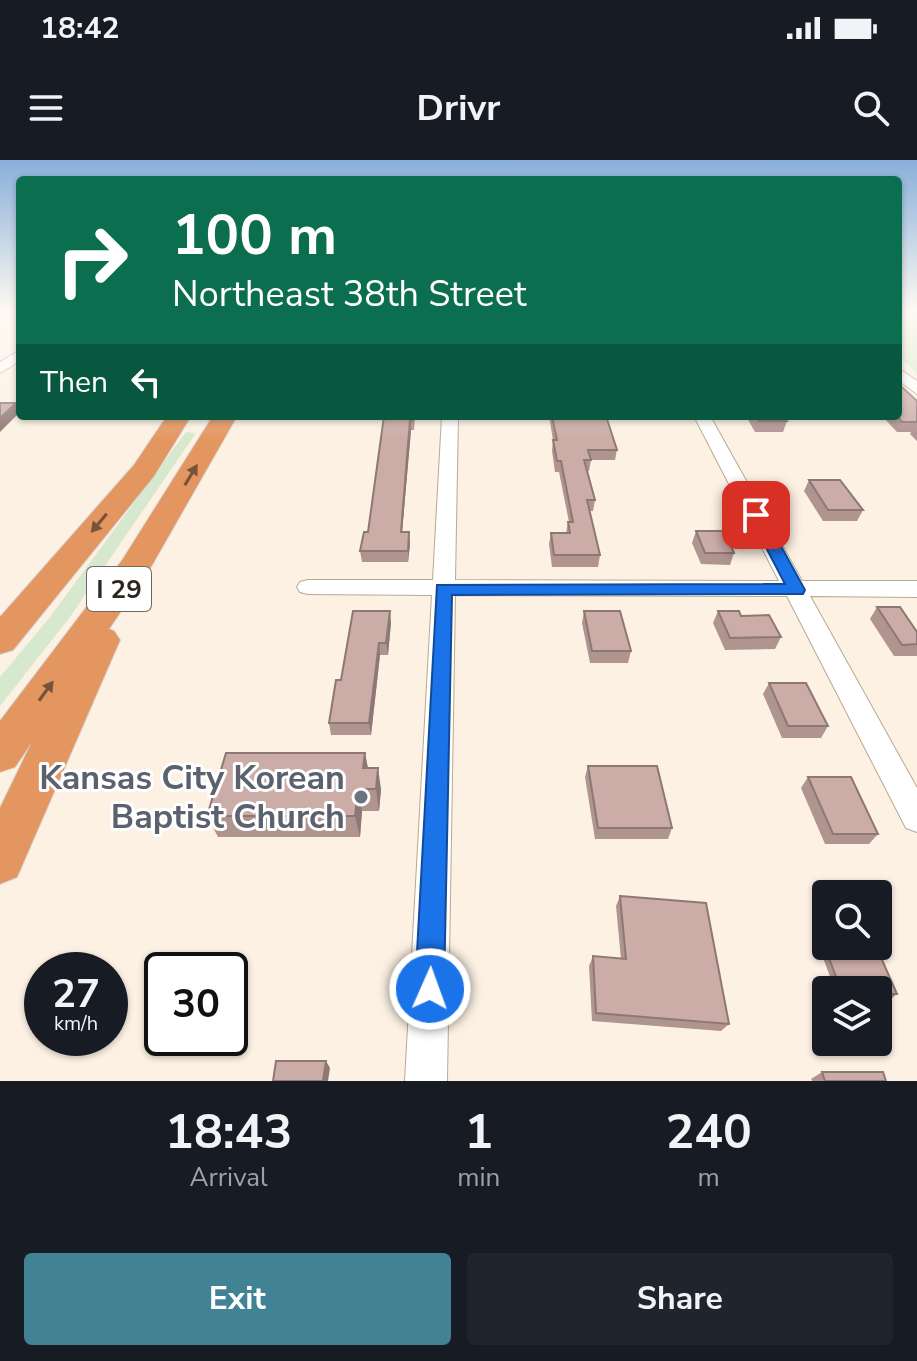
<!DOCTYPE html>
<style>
:root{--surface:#171b24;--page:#20242c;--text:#f1f3f6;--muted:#9ea1a6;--accent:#428295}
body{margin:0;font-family:"Nunito Sans",sans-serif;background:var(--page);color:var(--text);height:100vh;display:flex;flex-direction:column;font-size:30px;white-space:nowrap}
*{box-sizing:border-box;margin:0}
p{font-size:26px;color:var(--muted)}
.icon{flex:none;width:44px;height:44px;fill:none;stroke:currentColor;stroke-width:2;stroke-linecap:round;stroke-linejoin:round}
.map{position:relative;height:921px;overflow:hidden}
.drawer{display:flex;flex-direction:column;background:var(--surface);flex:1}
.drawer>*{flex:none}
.guide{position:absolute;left:16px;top:16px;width:886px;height:244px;border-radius:8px;box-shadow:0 2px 6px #0004;background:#0b6e4f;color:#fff;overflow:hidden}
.tools{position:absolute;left:812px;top:720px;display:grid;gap:16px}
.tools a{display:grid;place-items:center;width:80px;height:80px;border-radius:8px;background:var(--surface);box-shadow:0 2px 6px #0004;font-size:40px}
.speed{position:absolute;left:24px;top:792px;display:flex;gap:16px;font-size:40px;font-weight:700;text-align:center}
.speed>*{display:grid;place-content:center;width:104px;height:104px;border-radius:50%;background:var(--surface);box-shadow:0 2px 6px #0004;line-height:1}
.speed small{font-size:20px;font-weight:400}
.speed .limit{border:4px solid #111;border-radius:12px;background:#fff;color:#111}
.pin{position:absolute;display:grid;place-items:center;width:68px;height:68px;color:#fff;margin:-34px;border-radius:16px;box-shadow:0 4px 12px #0006}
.me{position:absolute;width:88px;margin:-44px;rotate:2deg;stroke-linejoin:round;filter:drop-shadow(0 0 6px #0008)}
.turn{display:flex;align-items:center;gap:28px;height:168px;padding:0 24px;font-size:36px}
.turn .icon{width:104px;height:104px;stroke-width:2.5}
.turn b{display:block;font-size:56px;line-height:68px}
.then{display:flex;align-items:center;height:76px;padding:0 24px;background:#0003;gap:16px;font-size:30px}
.eta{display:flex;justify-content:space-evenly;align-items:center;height:136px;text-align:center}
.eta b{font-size:48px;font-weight:700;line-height:56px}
.action{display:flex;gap:16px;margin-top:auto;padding:16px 24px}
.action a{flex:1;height:92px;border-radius:8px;background:var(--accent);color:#fff;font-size:32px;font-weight:700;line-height:92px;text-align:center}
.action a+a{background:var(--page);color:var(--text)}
.status{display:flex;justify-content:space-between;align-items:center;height:56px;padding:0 40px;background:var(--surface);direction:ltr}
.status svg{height:22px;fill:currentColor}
header{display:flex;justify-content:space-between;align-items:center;height:104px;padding:0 24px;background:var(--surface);font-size:36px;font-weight:700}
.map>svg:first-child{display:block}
</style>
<div class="status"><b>18:42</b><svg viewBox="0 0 49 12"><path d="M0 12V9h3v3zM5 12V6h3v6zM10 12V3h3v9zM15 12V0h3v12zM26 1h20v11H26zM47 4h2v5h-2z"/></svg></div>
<header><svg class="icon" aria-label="menu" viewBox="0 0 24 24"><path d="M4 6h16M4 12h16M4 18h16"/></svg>Drivr<svg class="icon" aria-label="search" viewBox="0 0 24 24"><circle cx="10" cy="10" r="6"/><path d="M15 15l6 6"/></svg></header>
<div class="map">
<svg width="917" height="921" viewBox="0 0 917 921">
<rect width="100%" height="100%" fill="#fcf1e3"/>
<g fill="#d6e9ce">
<path d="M898,151H917V213L898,196Z"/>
<path d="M186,272L196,273L70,457L0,546V517L50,457Z"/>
</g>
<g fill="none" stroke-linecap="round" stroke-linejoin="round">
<g stroke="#baa892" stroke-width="2">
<g id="minor">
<path d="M20,190V201L0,213V202Z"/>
<path d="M898,208L917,221V234L898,220Z"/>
<path d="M442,256H458L455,420L779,421L694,256H710L802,421H917V437L810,436L917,628V672L906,668L787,436L455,435L447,921H405L432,435L308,434L300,432L297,427L300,422L308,420H433Z"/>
</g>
</g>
<g stroke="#d5d4d2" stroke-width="2">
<g id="highway">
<path d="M167,256H191L154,316L13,490L0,494V457L134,305Z"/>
<path d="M213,256H237L152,405L109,469L114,471L120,480L17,717L0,724V648L32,582L15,607L0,612V561L123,399Z"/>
</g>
</g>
<use href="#minor" fill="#fff" fill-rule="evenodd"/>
<use href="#highway" fill="#e49660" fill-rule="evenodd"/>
</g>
<g fill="#af9490">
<path d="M917,241V281L910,274L911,272H897L882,256H898Z"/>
<path d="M384,256H415L414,270H411L402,372L410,384L408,402H362L360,391L368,372Z"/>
<path d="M549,256H606L617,290L615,300H591L589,311H587L595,340L593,351H590L600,395L598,407H552L549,384L551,373H566L568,362H569L559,312H555L552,291L553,280Z"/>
<path d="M746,256H783L787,261L783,272H755Z"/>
<path d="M809,320L863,350L857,361H823L804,331Z"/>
<path d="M696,371L734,393L730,405L701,404L692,383Z"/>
<path d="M877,447L917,472V496H894L870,459Z"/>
<path d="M584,451L631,491L628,503H590L582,463Z"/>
<path d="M718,451L741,456L781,477L775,489L725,490L713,463Z"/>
<path d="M391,462L388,495H380L371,575H331L329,563Z"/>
<path d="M769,523L828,566L821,578H782L763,534Z"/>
<path d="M365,593L368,608L381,629L379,651H362L360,677H218L207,656Z"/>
<path d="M588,606L672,668L668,679H595L585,617Z"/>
<path d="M808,617L878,674L869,684H825L801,628Z"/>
<path d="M620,736L729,864L721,871L592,861L589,806L593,796L621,799L616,746Z"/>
<path d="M823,782L897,834L891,839H878V830H835L819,787Z"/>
<path d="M822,912L886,921H812L811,919Z"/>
</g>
<g fill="#8e7875">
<path d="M16,243L20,252L0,272V258Z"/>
<path d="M410,260L411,270L401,384V372Z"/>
<path d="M409,372L410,384L408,402V391Z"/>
<path d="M390,451L391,462L388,495L386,483Z"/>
<path d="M379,483L380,495L371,575L369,563Z"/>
<path d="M365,593L369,614L363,608Z"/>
<path d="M378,608L381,629L379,651L376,629Z"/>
<path d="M358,629L362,651L360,677L355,656Z"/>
<path d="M326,901L330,908L328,921H323Z"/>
</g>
<g fill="#cbaca7" stroke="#8e7875" stroke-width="2">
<path d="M898,227H902L917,241V262H902L897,256H898Z"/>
<path d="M0,243H16L0,258Z"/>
<path d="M384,256H413V260H410L401,372H409L408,391H360L364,372H368Z"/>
<path d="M552,256H606L617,290H588L591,300H584L595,340H587L600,395H554L551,373H570L568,362H573L561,301H557L553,280H557Z"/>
<path d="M756,256H783L787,261H759Z"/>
<path d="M809,320H840L863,350H828Z"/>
<path d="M696,371H725L734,393H705Z"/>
<path d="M877,447H900L917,472V484L902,485Z"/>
<path d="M353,451H390L386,483H379L369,563H329L336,520H341Z"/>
<path d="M584,451H620L631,491H592Z"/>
<path d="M718,451H739L741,456L769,455L781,477L730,478Z"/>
<path d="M769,523H806L828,566H788Z"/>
<path d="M226,593H365L363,608H378L376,629H358L355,656H207Z"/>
<path d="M588,606H657L672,668H598Z"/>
<path d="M808,617H851L878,674H833Z"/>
<path d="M620,736L706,743L729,864L596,853L593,796L626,799Z"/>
<path d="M823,782H826V786H876L897,834H878V830H841Z"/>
<path d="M276,901H326L323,921H273Z"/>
<path d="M822,912H883L886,921H825Z"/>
</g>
<defs><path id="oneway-solid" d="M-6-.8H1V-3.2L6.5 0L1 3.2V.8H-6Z" transform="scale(2)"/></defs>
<g fill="#775339">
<use href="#oneway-solid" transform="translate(191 315) rotate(-59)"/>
<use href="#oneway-solid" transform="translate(99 363) rotate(130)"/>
<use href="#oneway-solid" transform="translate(46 531) rotate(-54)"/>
</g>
<linearGradient id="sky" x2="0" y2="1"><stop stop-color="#88afdb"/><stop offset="0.54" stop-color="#fef9f2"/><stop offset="1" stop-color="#fef9f2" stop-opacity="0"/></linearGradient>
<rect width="917" height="280" fill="url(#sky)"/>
<path fill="#1a73e8" stroke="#114b97" stroke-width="2" d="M756,351L764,355L805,430L803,434L452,435L444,829L440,839L430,843L419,839L415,829L437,425L785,424L749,355Z"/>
<circle fill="#6b7280" stroke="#fff" stroke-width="3" cx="361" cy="637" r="8"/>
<g text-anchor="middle" stroke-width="6" stroke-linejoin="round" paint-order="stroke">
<rect fill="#fff" stroke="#6d6862" stroke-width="2" x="87" y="407" width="64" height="44" rx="6"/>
<g font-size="26" font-weight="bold" fill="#2e271f">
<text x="119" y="438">I 29</text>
</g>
<g font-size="34" font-weight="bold" fill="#5b616d" stroke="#fff" text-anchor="end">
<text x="345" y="629">Kansas City Korean<tspan x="345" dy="39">Baptist Church</tspan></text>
</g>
</g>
</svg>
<div class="tools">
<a><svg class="icon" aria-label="search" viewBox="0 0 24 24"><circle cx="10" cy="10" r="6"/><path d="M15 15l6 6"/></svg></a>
<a><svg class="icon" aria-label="layers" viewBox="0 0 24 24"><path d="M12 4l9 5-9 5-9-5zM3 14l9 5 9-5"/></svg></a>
</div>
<div class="speed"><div>27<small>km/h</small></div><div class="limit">30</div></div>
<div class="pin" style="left:756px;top:355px;background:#d93025"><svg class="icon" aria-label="arrive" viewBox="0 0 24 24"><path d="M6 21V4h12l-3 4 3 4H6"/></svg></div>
<svg class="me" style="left:430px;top:829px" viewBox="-20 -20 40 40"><circle r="17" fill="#1a73e8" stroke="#fff" stroke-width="3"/><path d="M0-11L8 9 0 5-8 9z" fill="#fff"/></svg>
<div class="guide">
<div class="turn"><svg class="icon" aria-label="right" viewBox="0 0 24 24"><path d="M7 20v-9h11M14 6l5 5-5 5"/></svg><div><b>100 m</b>Northeast 38th Street</div></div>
<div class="then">Then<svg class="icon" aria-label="left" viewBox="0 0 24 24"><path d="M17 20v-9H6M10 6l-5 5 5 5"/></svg></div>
</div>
</div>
<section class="drawer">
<div class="eta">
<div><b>18:43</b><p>Arrival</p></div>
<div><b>1</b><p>min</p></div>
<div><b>240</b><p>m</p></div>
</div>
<div class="action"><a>Exit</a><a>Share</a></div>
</section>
